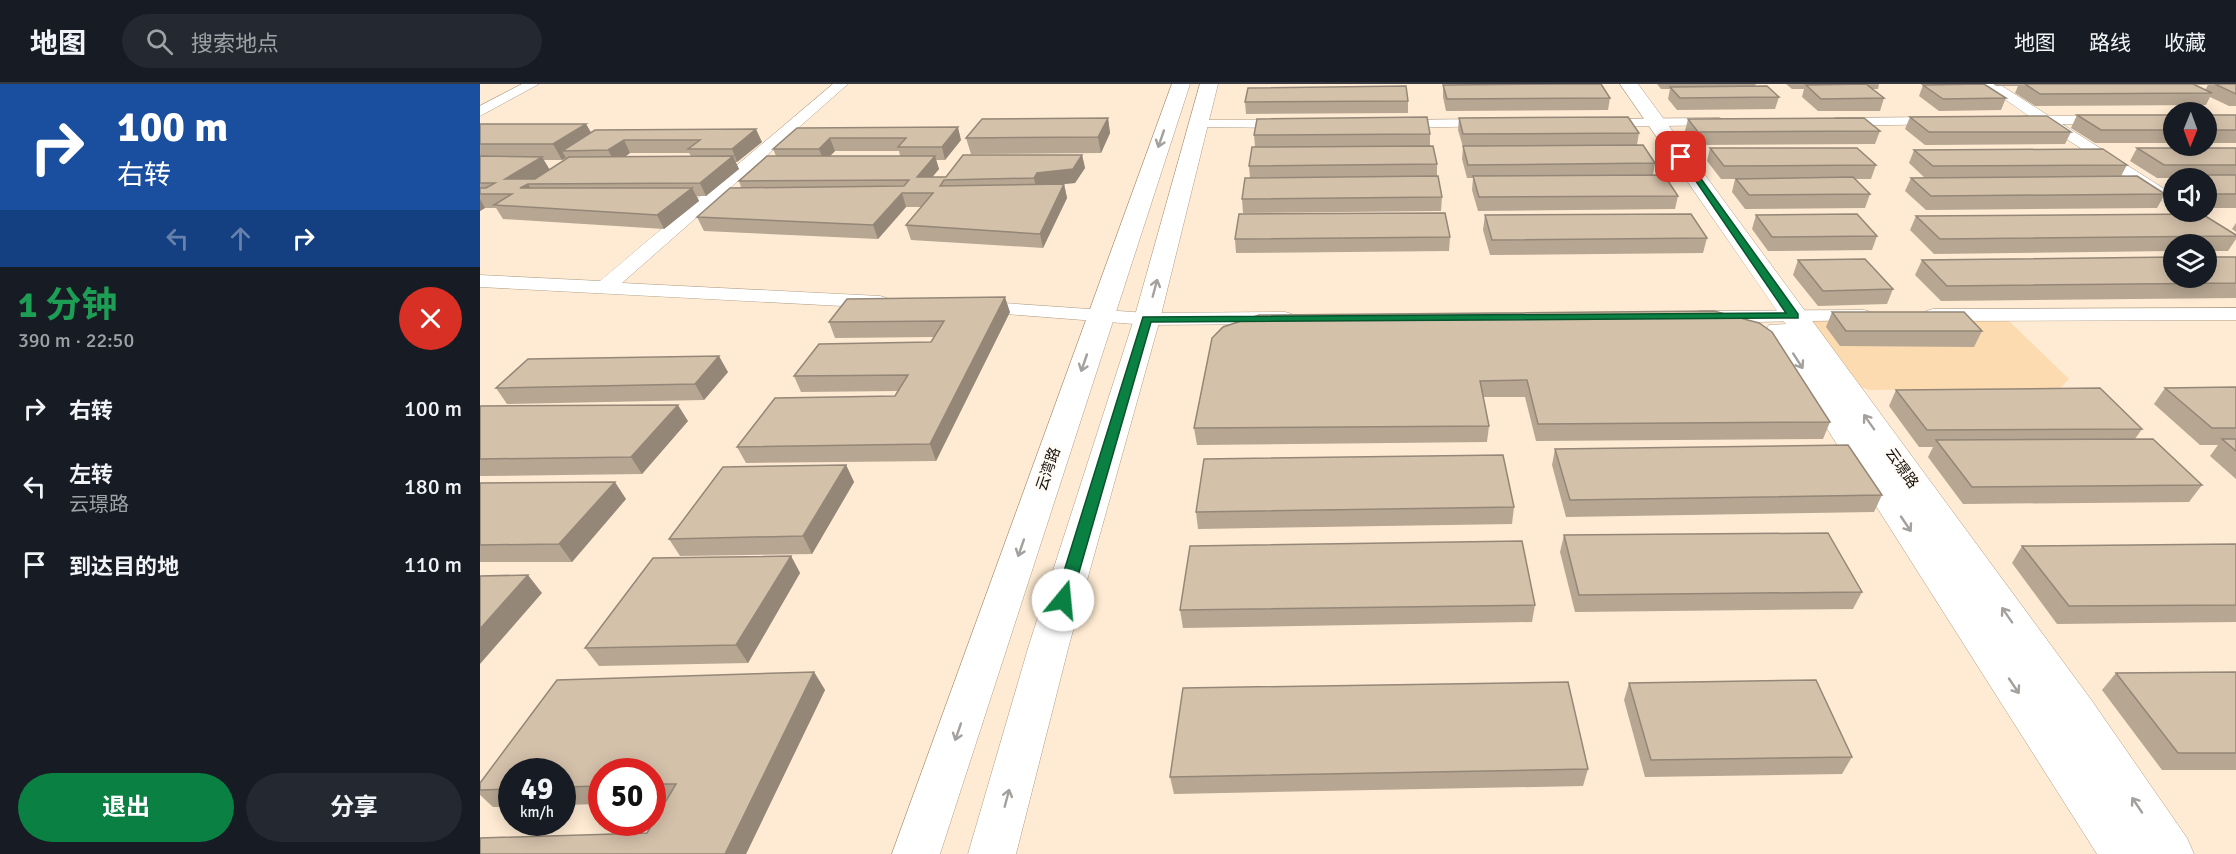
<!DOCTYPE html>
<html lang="zh">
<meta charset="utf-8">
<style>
:root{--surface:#171b24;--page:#242831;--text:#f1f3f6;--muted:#9ea1a6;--line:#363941;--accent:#0b8043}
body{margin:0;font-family:Signika,"Noto Sans SC",sans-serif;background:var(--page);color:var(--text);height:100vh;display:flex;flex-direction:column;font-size:22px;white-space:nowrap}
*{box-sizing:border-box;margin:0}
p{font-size:20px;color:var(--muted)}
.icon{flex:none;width:33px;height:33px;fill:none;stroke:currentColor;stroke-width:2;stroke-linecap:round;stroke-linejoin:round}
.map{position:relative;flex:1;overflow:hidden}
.side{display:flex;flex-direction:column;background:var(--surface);width:480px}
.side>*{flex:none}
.top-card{background:#1a4fa0;color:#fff;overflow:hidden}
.needle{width:39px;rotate:181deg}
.tools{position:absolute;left:1683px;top:18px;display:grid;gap:12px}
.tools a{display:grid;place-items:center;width:54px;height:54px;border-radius:50%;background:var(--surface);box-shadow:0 3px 15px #0003;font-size:30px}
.speed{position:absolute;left:18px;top:674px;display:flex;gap:12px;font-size:30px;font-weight:700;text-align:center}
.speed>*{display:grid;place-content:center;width:78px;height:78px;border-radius:50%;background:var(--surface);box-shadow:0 3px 15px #0003;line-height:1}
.speed small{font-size:15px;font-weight:400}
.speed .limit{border:9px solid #d22;background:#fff;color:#111}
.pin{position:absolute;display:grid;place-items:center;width:51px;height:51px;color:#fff;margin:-26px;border-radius:12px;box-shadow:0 3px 9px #0006}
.me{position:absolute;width:66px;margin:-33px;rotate:17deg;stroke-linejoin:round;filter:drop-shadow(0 0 4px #0008)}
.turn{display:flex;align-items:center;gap:21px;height:126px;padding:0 18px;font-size:27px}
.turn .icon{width:78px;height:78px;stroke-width:2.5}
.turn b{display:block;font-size:42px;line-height:51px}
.lanes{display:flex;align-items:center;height:57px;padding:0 18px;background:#0003;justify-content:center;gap:30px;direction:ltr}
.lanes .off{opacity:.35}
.round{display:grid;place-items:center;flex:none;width:63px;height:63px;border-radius:32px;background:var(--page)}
.head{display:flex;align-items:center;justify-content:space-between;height:102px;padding:0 18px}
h1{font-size:36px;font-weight:700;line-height:45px;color:#1e9e55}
.cta{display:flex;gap:12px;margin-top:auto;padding:12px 18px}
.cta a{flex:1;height:69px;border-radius:36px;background:var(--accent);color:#fff;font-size:24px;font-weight:700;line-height:69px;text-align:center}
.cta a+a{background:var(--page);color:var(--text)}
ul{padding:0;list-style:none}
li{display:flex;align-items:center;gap:18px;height:78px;padding:0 18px}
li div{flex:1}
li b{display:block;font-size:22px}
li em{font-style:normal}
header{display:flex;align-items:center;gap:36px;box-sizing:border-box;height:84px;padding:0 30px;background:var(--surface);border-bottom:2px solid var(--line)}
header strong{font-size:28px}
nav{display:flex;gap:33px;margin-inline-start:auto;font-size:21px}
.search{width:420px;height:54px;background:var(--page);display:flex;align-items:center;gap:15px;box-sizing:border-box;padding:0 21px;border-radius:33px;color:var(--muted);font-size:22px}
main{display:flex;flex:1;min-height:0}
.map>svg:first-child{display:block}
</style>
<header>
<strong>地图</strong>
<div class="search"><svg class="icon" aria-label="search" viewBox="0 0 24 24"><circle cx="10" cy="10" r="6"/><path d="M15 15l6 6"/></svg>搜索地点</div>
<nav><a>地图</a><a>路线</a><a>收藏</a></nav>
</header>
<main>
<section class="side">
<div class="top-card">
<div class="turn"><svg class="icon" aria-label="right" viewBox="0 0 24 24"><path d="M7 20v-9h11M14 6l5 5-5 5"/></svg><div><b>100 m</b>右转</div></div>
<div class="lanes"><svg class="icon off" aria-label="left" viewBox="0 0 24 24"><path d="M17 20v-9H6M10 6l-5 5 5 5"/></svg><svg class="icon off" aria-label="ahead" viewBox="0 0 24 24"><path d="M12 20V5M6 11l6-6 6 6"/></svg><svg class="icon" aria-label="right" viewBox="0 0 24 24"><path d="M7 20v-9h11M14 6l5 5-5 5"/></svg></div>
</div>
<div class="head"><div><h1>1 分钟</h1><p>390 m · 22:50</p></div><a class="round" style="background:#d93025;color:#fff"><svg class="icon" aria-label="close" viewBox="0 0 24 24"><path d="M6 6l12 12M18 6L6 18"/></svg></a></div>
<ul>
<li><svg class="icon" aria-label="right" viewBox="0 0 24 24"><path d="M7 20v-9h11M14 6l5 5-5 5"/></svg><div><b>右转</b></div><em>100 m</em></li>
<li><svg class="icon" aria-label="left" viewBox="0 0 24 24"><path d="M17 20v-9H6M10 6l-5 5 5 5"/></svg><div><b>左转</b><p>云璟路</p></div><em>180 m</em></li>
<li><svg class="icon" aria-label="arrive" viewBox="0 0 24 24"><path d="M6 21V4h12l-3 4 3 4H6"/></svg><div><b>到达目的地</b></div><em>110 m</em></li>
</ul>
<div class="cta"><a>退出</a><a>分享</a></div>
</section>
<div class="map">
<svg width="1756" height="770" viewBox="0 0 1756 770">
<rect width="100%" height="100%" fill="#fefaf5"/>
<path fill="#ffebd3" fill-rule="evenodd" d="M0,0H1756V770H0ZM1694,28H1726V62H1694ZM1694,94H1726V128H1694ZM1694,160H1726V194H1694ZM32,687H82V738H32ZM122,687H172V738H122Z"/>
<path fill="#fddbb0" d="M1528,236L1589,295L1580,304L1389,306L1370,299L1326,237Z"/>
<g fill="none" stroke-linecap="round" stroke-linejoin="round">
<g stroke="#ae9c85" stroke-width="1">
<g id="minor">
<path d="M42,0H59L0,32V22Z"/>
<path d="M353,0H368L142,199L400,212L407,214L410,218L407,222L400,224L0,203V191L120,197Z"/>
<path d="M1503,0H1519L1569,32H1694V40H1582L1694,111V124L1563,40L1533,39L1531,36L1533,33L1549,32Z"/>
<path d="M1462,33L1467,34L1469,37L1467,40L1355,42L1348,38L1355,34Z"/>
<path d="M1240,34L1247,38L1245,41L1118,43L1111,39L1118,35Z"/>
<path d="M1012,35L1017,36L1019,39L1017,42L914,44L907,40L914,36Z"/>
<path d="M718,36H811L818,40L811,44L713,43L711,40Z"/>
<path d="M494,217L667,229L805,228L812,230L815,234L812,238L805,240L667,241L487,227L484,223L487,219Z"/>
<path d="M1756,224V236L1453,237L1446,235L1443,231L1446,227L1453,225Z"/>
<path d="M1384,226L1391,228L1394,232L1391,236L1219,239L1212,237L1209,233L1212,229L1219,227Z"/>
</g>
</g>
<g stroke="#ae9c85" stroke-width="1">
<path id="tertiary" d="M1140,0H1158L1612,617L1707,754L1714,770H1617L1285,247L1289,241L1306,240Z"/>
</g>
<g stroke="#ae9c85" stroke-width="1">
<g id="secondary">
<path d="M692,0H710L460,770H412Z"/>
<path d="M720,0H738L680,235L589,561L536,770H488L549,561L654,235Z"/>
</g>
</g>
<use href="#minor" fill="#fff" fill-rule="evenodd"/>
<use href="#tertiary" fill="#fff" fill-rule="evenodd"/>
<use href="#secondary" fill="#fff" fill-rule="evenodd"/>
</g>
<g fill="#b6a692" fill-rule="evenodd">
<path d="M1177,0H1276L1275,2L1299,13L1295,25L1197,26L1188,15L1190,5H1181Z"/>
<path d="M1306,0H1399L1398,5H1392L1404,14L1400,27H1338L1322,13L1324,5H1312Z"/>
<path d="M1513,0H1756V22H1749L1730,13L1726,21L1555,22L1535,9L1538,2H1516ZM1716,1H1728L1725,6Z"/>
<path d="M963,1L1130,14L1128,26L966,27L963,13Z"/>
<path d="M1443,1L1526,14L1521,26L1459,27L1439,12Z"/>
<path d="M928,17V29L766,30L765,18Z"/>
<path d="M1597,31H1694V59H1615L1591,44Z"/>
<rect x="1726" y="31" width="30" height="28"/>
<path d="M1430,33L1591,48L1585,60L1445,61L1425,45Z"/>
<path d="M628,34L630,49L621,69L491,70L486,54Z"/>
<path d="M979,34L1159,49L1157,61L1175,79L1173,91L1198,112L1195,125L998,127L992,106L993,94H987L982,75L983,63L978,46Z"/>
<path d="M1208,35L1400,47L1395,60L1215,61L1205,47Z"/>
<path d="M0,40H106L111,48L282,58L257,78H255L259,85L226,112H217L219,117L184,145L23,135L16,124H5L0,127ZM150,69H209L211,72L145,73ZM86,74V75L69,86L64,76H82Z"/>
<path d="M317,44L481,56L465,76H456L459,85L452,93H466L602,71L605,84L595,99L584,100L587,114L563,164L431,156L426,141L441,123H426L398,155L224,147L217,133L261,103L259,97L296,72L293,65ZM355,67H419L420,72H350Z"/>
<path d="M950,50V62L957,80V92L962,113L961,127L763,129L762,115L770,94L769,82L775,63L774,51Z"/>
<path d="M1230,64L1396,81L1391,95H1375L1390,110L1385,124L1265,125L1252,108L1255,95H1241L1227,77Z"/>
<path d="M1657,64H1756V124H1726V94H1677L1650,77Z"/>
<path d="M1434,66L1647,81L1641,92L1685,110L1677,124L1446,126L1425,107L1431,94H1445L1429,79Z"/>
<path d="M1005,131L1227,154L1223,169L1010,171L1003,146Z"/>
<path d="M1276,131L1397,152L1392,166L1288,167L1272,145Z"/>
<path d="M1436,132L1756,151V155L1748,167H1726V160H1694V167L1454,170L1430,146Z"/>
<path d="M1756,139V148L1752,145Z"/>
<path d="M970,153L969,167L756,169L755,155Z"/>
<path d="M1756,173V214L1461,217L1435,191L1442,176Z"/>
<path d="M1318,176L1413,205L1407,220L1338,222L1313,191Z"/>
<path d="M530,228L456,377L266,379L257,363L415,312L418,307L321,308L314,292L451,258L455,253L355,254L349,238Z"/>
<path d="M1352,228L1502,247L1494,263L1360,262L1346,243Z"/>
<path d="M732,254L1350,338L1343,355L1056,357L1045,313H1003L1009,342L1007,358L717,361L714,344Z"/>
<path d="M248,288L224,316L27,320L16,304Z"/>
<path d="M1756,303V395L1730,372L1738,361H1720L1674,320L1685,304Z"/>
<path d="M1416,306L1662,345L1655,355L1722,401L1709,418L1483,420L1448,373L1453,363H1439L1409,322Z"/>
<path d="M0,322L208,337L162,390L0,392Z"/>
<path d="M1075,365L1402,411L1394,428L1086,433L1072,381Z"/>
<path d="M366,381L374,398L332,470L200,472L189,455Z"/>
<path d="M0,399L146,415L92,478H0Z"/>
<path d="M1034,423L1032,440L718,445L716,428Z"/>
<path d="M1084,451L1382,508L1373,525L1095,528L1080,468Z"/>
<path d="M1756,460V538L1577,540L1532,479L1542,462Z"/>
<path d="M311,472L320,489L268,579L119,582L105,564Z"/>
<path d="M1055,521L1052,538L703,544L700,526Z"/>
<path d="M334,588L345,606L266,770H0V754L167,749L185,717L172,718V687H122V720L82,721V687H32V723H13L0,711V699L77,596Z"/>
<path d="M1756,588V686H1682L1622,606L1636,589Z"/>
<path d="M1149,599L1372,673L1362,690L1165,693L1144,616Z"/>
<path d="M1108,685L1103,702L694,710L690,693Z"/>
</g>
<g fill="#948777">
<path d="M628,34L630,49L621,69L618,53Z"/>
<path d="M106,40L114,55L82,67L86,74L82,76L73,60Z"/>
<path d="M478,43L481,56L465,76L462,63Z"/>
<path d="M276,45L282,58L257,78L252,65Z"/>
<path d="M350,54L355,67L344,78L339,65Z"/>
<path d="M144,56L150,69L135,79L128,66Z"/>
<path d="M602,71L605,84L595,99L560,102L557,108L554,94L557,89Z"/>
<path d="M253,72L259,85L226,112L220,99Z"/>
<path d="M455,72L459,85L441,107L437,93Z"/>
<path d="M62,73L70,86L33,109L25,95Z"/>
<path d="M48,100L56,113L40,104Z"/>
<path d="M584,100L587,114L563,164L560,150Z"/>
<path d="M212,104L219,117L184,145L177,131Z"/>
<path d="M422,109L426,123L398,155L393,141Z"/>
<path d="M0,115L5,124L0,127Z"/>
<path d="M525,213L530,228L456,377L450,360Z"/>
<path d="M239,272L248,288L224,316L215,300Z"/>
<path d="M198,321L208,337L162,390L151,373Z"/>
<path d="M366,381L374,398L332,470L323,452Z"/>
<path d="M135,398L146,415L92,478L79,460Z"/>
<path d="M311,472L320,489L268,579L256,561Z"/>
<path d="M48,491L62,509L0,580V545Z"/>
<path d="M334,588L345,606L266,770H245Z"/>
</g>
<g fill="#d4c1aa" stroke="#948777" stroke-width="1.5">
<path d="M1092,0H1121L1130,14L967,15L963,1Z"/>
<path d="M1386,0L1404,14L1341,15L1326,1Z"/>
<path d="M1504,0L1526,14L1463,15L1443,1Z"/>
<path d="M1545,0H1713L1732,9L1560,10Z"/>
<path d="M1735,0H1756V10Z"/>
<path d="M926,2L928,17L765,18L768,4Z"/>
<path d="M1287,2L1299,13L1200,14L1190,3Z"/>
<path d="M1597,31H1694V46H1621Z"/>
<rect x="1726" y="31" width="30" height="15"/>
<path d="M1567,32L1591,48H1449L1430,33Z"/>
<path d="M947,33L950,50L774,51L777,35Z"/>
<path d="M1148,33L1159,49L983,50L979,34Z"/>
<path d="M628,34L618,53L486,54L502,35Z"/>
<path d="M1384,34L1400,47L1218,48L1208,35Z"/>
<path d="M0,40H106L73,60H0Z"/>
<path d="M478,43L462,63H418L426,54H350L339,65H293L317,44Z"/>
<path d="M276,45L252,65H208L220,56H144L128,66L82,67L115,46Z"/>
<path d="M1163,61L1175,79L988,81L983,62Z"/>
<path d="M953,62L957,80L769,82L772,63Z"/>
<path d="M1230,64H1377L1396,81L1244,82Z"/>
<path d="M1657,64H1756V81H1684Z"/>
<path d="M1623,65L1647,81L1453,82L1434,66Z"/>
<path d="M483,71H602L593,85L557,89L554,94L464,96L460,102L584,100L560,150L426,141L453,109H422L393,141L217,133L250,104L424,102L429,96L259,97L287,72H455L437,93H466Z"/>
<path d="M0,72L62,73L25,95H55L89,73L253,72L220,99L48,100L40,104H212L177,131L14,121L32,110H0V104H6L15,99H0Z"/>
<path d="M1184,91L1198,112L999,113L993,92Z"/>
<path d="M1702,91H1756V110H1733L1726,106V94H1708Z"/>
<path d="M958,92L962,113L762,115L765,94Z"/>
<path d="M1657,92L1685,110L1451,112L1431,94Z"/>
<path d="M1373,93L1390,110L1269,111L1256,95Z"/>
<path d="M965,129L970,153L755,155L759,130Z"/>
<path d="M1211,130L1227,154L1012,156L1005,131Z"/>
<path d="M1377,130L1397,152L1292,153L1276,131Z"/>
<path d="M1722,130L1756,151V152L1460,155L1436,132Z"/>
<path d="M1694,173V194H1726V173H1756V199L1467,202L1442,176Z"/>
<path d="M1385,175L1413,205L1343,207L1318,176Z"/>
<path d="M525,213L450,360L257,363L295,314L415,312L428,291L314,292L339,260L451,258L464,237L349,238L367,215Z"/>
<path d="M1234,227L1279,239L1292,248L1350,338L1058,340L1047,296L1000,297L1009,342L714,344L732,254L743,243L779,231Z"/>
<path d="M1352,228H1484L1502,247H1366Z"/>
<path d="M239,272L215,300L16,304L48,275Z"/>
<path d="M1756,303V344H1732L1685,304Z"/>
<path d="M1620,304L1662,345L1447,346L1416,306Z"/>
<path d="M198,321L151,373L0,375V322Z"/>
<path d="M1673,355L1722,401L1492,403L1456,356Z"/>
<path d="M1742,355H1756V367Z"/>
<path d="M1368,361L1402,411L1090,416L1075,365Z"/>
<path d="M1023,371L1034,423L716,428L724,375Z"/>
<path d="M366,381L323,452L189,455L243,383Z"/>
<path d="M135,398L79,460L0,461V399Z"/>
<path d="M1348,449L1382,508L1099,511L1084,451Z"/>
<path d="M1042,457L1055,521L700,526L710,462Z"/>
<path d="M1756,460V521L1589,522L1542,462Z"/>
<path d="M311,472L256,561L105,564L173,474Z"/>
<path d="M48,491L0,545V492Z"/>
<path d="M334,588L245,770H0V754L167,749L196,700H172V687H122V702L82,703V687H32V705L0,706V699L77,596Z"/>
<path d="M1756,588V669H1698L1636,589Z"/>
<path d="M1336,596L1372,673L1171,676L1149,599Z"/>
<path d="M1088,598L1108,685L690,693L703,604Z"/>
</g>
<defs><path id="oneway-shaft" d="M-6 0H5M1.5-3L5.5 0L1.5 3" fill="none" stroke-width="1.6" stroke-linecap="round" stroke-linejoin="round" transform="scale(1.5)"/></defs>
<g stroke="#a3a09d">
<use href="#oneway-shaft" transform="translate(681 55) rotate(109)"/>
<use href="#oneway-shaft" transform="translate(675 204) rotate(-75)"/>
<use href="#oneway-shaft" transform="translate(1318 277) rotate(57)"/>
<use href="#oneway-shaft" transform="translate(604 279) rotate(109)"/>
<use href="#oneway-shaft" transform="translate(1389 338) rotate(-125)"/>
<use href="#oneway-shaft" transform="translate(1426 440) rotate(56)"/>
<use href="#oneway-shaft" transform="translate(541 464) rotate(109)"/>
<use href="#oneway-shaft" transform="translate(1527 531) rotate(-125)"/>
<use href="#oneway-shaft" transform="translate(1534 602) rotate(56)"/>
<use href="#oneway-shaft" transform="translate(478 648) rotate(109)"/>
<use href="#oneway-shaft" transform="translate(527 714) rotate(-75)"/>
<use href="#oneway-shaft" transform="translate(1657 721) rotate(-124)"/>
</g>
<path fill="#0b8043" stroke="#07532c" stroke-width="1.5" d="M1198,71H1204L1318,230V234L671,238L591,516L583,522L578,520L575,516L663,233L1306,229Z"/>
<g text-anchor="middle" stroke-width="4.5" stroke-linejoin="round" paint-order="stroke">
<g font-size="15" fill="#19120a" stroke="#fefaf5">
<text transform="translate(1422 384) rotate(55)" y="5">云璟路</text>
<text transform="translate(568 385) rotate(-71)" y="5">云湾路</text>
</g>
</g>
</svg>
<div class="tools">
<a><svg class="needle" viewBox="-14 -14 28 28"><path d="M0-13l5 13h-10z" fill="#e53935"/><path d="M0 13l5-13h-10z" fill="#9ea1a6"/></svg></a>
<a><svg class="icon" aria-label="sound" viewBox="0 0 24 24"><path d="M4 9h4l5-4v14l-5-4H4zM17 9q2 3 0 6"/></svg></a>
<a><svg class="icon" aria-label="layers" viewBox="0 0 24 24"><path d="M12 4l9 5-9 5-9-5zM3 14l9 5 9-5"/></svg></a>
</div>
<div class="speed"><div>49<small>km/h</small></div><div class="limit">50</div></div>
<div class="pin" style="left:1201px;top:73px;background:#d93025"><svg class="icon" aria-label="arrive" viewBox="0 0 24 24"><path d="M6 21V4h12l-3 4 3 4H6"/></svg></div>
<svg class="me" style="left:583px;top:516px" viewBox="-20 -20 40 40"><circle r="19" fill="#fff"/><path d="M0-13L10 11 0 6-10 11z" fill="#0b8043"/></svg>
</div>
</main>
